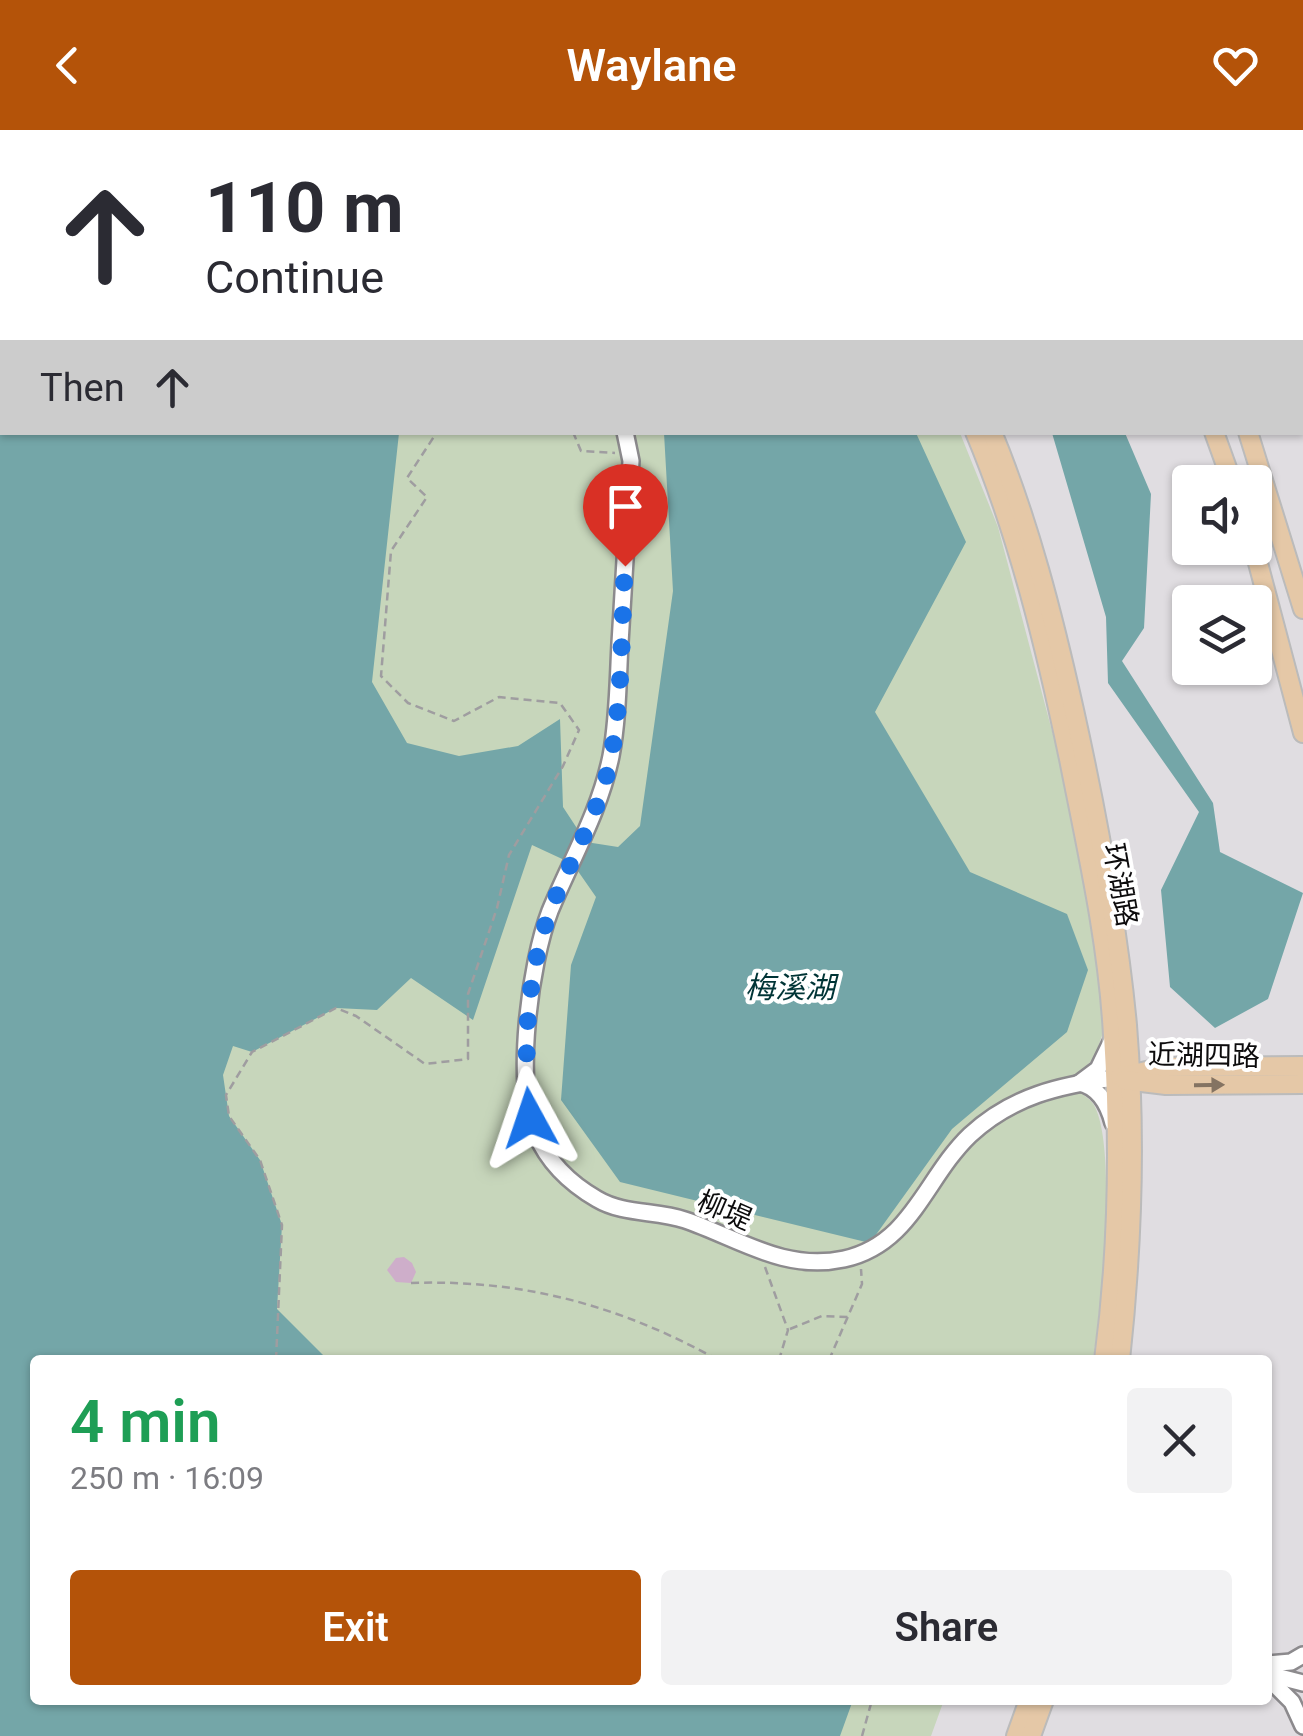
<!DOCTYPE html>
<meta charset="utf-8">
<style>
:root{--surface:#fff;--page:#f2f2f3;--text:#2b2b33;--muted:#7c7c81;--accent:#b45309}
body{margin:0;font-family:Roboto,"Noto Sans SC",sans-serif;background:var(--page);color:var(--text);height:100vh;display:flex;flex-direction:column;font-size:38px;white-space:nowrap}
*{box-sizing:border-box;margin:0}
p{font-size:32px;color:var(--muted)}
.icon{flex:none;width:55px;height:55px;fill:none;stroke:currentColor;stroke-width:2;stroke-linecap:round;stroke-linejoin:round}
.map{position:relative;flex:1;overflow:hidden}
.panel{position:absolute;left:30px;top:1225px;width:1242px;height:350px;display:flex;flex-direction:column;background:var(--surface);border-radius:10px;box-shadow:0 2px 8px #0004}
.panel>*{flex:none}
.hud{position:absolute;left:0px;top:0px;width:1305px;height:305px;box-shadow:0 2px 8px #0004;background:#fff;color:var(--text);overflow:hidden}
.controls{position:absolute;left:1172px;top:335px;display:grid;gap:20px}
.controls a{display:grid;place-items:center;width:100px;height:100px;border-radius:10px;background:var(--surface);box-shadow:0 2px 8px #0004;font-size:50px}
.pin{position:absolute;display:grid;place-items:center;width:85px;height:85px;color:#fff;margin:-102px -42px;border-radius:50% 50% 50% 0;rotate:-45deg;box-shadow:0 0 10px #0007}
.pin .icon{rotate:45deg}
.me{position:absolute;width:110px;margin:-55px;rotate:355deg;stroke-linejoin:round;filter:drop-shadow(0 0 8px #0008)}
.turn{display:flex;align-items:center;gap:35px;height:210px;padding:0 40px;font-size:45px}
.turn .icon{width:130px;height:130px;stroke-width:2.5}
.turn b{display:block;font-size:70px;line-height:85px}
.then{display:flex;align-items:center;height:95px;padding:0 40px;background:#0003;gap:20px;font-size:38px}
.round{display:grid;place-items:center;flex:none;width:105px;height:105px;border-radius:10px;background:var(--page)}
.summary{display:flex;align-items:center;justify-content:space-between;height:170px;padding:0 40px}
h1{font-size:60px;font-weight:600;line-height:75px;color:#1e9e55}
.action{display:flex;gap:20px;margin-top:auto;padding:20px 40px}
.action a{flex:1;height:115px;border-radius:10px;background:var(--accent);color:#fff;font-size:40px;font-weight:600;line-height:115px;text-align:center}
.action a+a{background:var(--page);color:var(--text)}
header{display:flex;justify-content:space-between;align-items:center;height:130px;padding:0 40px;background:var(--accent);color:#fff;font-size:45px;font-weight:600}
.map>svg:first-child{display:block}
</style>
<header><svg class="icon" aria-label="back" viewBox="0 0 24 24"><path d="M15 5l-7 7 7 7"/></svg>Waylane<svg class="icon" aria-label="heart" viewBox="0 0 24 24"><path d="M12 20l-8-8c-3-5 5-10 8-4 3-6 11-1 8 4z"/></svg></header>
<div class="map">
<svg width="1303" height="1606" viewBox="0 0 1303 1606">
<rect width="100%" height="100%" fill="#e0dde1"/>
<path fill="#c7d6bb" d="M0,0H800L802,2H2V302L960,303L998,397L1061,635L1097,826L1103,903L1094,928L1078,945L1079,962C1085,966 1092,970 1095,977C1117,1022 1101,1178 1093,1230H35V1570H944L931,1606H0Z"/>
<g fill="#74a6a8">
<path d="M0,0H282L2,2V302L399,303L372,552L407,613L459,626L518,616L560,589L563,677L586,712L618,717L640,696L673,461L664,303H916L966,412L875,582L970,742L1067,784L1088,840L1067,902L952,999L870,1113L620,1052L561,970L571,835L596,767L573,734L532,715L473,890L411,848L377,880L336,878L252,922L233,916L223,945L229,986L260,1030L282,1095L277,1179L328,1230H35V1570H853L840,1606H0Z"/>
<path d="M330,0H735L741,2H330Z"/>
<path d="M1052,303H1125L1151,364L1144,498L1122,531L1213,673L1220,722L1303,763L1268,869L1215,898L1170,857L1161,760L1199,682L1108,553L1106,487Z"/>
</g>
<path fill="#ceaeca" d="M404,1127L412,1133L416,1142L411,1153L396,1152L387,1140L396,1128Z"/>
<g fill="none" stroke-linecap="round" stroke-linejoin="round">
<g stroke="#8c8a8d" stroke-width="20">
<g id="minor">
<path d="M300,2V0"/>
<path d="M625,302L631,331C627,392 624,452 620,513C618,550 618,589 611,626C600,681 571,730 550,781C530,833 514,953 536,1004C548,1032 571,1054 597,1069C624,1085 656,1080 685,1090C738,1108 784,1142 844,1129C912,1114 925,1048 970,1005C1012,966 1060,955 1115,948"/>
<path d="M1082,951L1098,939L1112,910"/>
<path d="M1079,953C1099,957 1108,974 1113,993"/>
<path d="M1268,1534L1291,1532L1303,1525"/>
<path d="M1268,1544L1303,1553"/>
<path d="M1268,1548L1292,1572L1303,1596"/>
</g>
</g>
<g stroke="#bbb" stroke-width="22">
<g id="major">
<path d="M822,0L824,2"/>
<path d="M839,0L841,2"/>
<path d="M1083,0L1084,2"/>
<path d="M1118,0L1120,2"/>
<path d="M975,302C1019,407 1046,519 1069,629C1087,720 1108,812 1113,905C1120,1013 1118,1124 1104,1230"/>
<path d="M992,302C1029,391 1053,486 1074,580C1097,684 1117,789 1127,895C1136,1005 1132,1120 1120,1230"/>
<path d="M1214,302L1232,352"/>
<path d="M1248,302L1303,479"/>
<path d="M1254,418L1303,603"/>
<path d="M1120,947L1164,937L1303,936"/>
<path d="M1125,950L1166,955L1303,954"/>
<path d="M1016,1606L1029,1570"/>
<path d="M1031,1606L1044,1570"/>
</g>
</g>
<g stroke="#9f9da0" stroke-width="2.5" stroke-dasharray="8 5" stroke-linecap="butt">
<path d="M252,2V0"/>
<path d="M573,302L581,321L615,323"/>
<path d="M765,1137L788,1200L779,1230"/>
<path d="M411,1153C523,1149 621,1176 718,1230"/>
<path d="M790,1199L822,1186L848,1187"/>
<path d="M276,1230L282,1095L260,1030L229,986L226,965L252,922L336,878L356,886L425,934L468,929V864L497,778L509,725L563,636L579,600L560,573L499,567L454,591L408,573L381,546L391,421L427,367L407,348L437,302"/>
<path d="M829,1230L862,1154L861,1139"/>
<path d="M862,1606L872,1570"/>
</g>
<use href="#minor" stroke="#fff" stroke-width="15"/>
<use href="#major" stroke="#e5c8a7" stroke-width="18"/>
</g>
<defs><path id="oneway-solid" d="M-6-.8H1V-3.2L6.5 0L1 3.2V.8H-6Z" transform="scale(2.5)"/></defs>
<use fill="#847362" href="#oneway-solid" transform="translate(1209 955) rotate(-1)"/>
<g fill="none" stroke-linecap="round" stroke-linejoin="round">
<path stroke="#1a73e8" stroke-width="18" stroke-dasharray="0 32.4" d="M530,988C523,921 526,848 549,784C569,731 600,683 611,627C623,565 621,498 625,436"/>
</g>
<g text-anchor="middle" stroke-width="8" stroke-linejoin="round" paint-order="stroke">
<g font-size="28" fill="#0d0c0d" stroke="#fff">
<text transform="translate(1121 755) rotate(80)" y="10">环湖路</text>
<text transform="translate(1204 925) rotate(1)" y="10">近湖四路</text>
<text transform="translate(725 1080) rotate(23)" y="10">柳堤</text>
</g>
<g font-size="30" font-style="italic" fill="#003436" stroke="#fff">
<text x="790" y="868">梅溪湖</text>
</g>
</g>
</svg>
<div class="controls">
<a><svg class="icon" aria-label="sound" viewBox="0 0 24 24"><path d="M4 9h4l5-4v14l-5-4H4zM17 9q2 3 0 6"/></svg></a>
<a><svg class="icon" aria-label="layers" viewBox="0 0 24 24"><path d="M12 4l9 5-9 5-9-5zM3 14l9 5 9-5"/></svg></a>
</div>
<div class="pin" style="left:625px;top:436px;background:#d93025"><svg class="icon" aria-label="arrive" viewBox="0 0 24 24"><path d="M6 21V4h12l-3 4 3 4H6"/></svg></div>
<svg class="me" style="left:530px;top:988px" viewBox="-20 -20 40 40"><path d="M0-17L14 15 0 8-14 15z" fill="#1a73e8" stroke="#fff" stroke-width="4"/></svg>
<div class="hud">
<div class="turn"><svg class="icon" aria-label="ahead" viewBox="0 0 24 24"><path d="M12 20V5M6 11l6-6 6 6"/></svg><div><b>110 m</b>Continue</div></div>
<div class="then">Then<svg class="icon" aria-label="ahead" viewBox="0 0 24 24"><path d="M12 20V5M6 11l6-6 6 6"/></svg></div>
</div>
<section class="panel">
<div class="summary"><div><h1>4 min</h1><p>250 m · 16:09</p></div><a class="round"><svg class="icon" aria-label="close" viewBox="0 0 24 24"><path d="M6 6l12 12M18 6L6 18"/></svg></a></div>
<div class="action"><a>Exit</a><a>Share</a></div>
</section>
</div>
